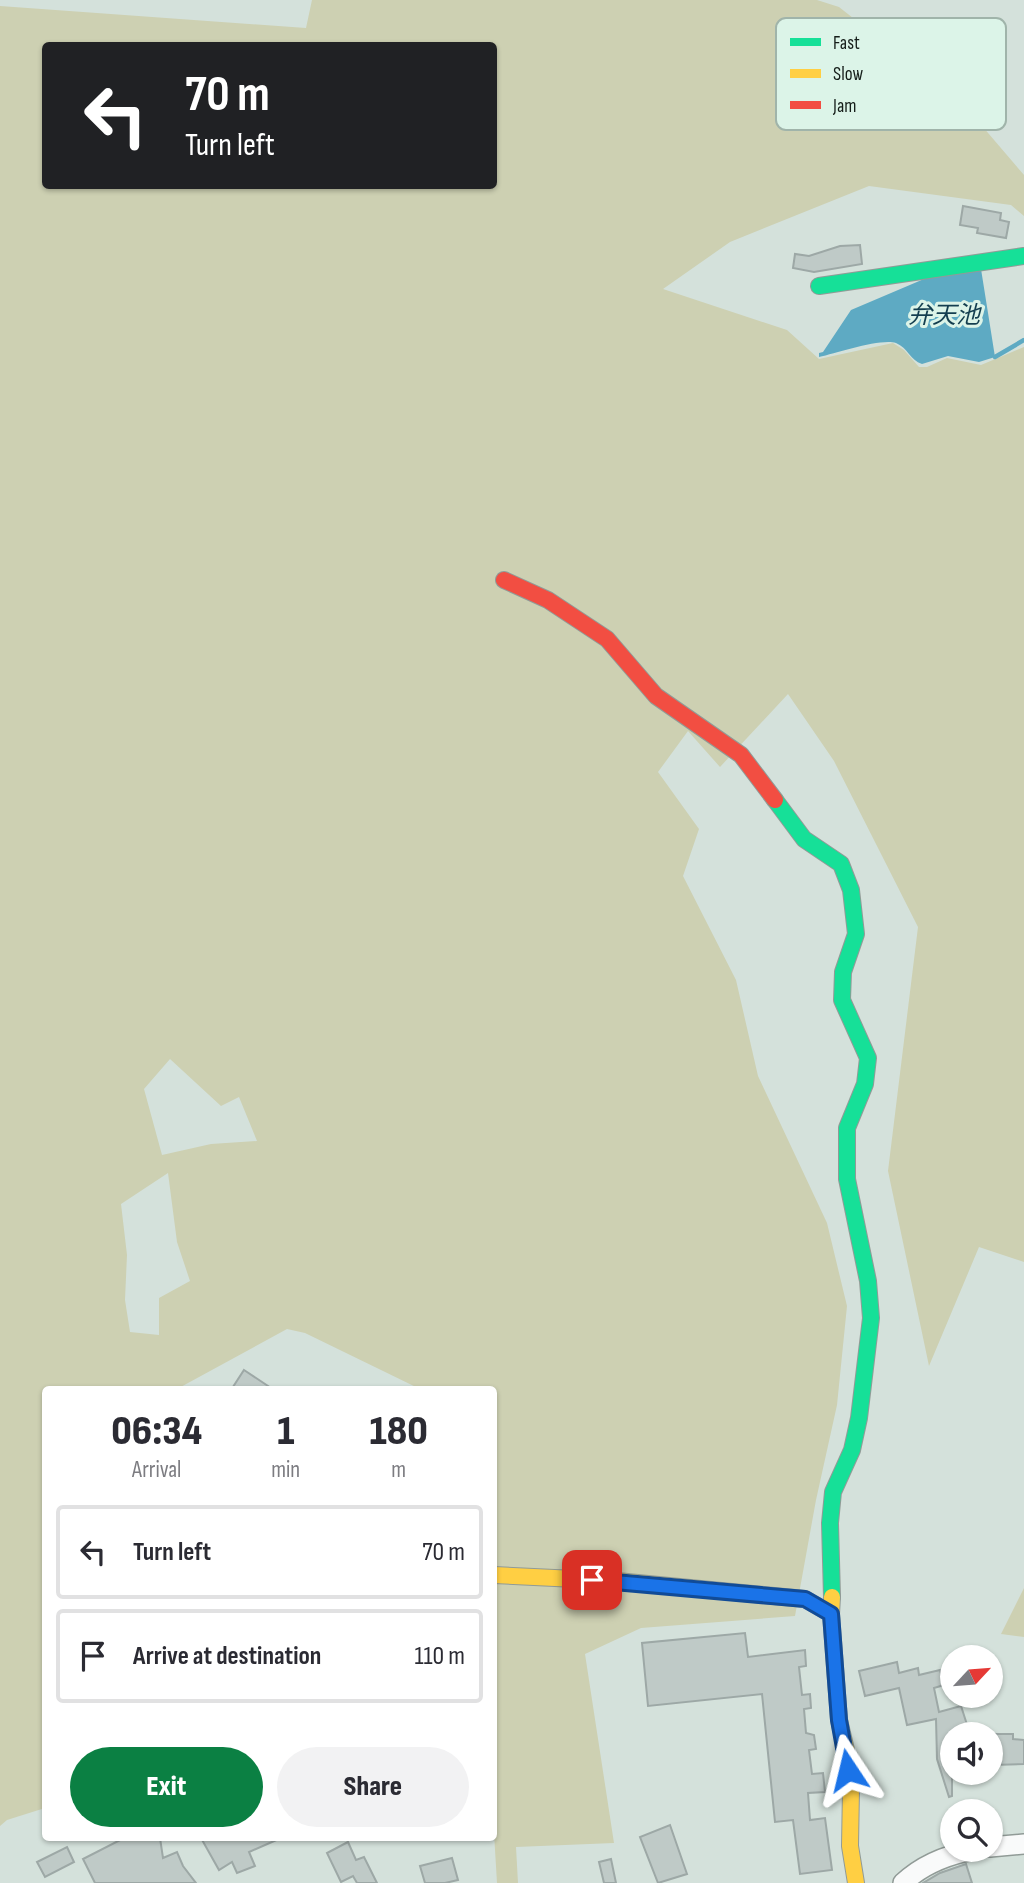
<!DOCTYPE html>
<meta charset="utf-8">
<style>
:root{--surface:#fff;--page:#f2f2f3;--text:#2b2b33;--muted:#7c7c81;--line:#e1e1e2;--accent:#0b8043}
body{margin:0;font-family:"Sofia Sans Condensed","Noto Sans JP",sans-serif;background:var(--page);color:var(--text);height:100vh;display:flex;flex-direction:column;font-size:26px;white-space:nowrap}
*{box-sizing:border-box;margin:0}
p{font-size:23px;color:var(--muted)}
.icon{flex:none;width:38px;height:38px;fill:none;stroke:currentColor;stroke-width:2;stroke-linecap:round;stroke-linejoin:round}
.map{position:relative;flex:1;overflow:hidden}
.side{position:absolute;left:42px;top:1386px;width:455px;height:455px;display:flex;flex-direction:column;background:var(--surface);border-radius:7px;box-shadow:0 2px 5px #0004}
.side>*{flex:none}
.hud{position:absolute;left:42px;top:42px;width:455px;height:147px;border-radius:7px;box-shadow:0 2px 5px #0004;background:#202124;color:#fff;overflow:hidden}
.needle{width:46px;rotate:64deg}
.fabs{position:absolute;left:940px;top:1645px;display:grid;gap:14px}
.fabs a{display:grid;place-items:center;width:63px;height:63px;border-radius:50%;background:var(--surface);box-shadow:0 2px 5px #0004;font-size:35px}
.pin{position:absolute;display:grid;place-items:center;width:60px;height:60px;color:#fff;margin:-30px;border-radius:14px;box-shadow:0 4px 10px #0006}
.me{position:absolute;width:77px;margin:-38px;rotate:350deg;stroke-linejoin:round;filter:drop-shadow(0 0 5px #0008)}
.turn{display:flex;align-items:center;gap:24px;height:147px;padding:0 28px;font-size:32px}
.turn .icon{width:91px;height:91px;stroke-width:2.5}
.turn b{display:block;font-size:49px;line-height:60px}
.eta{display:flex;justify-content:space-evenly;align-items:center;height:119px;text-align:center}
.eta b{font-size:42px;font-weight:800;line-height:49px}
.button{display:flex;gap:14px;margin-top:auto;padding:14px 28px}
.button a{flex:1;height:80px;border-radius:42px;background:var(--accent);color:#fff;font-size:28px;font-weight:800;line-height:80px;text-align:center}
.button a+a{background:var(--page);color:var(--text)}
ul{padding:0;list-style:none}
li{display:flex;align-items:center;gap:21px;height:94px;margin:0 14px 10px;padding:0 14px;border:4px solid var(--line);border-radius:7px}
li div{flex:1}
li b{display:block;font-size:26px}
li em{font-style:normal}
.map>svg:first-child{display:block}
</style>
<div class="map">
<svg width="1024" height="1883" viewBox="0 0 1024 1883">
<rect width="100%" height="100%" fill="#d4e1db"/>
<g fill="#cdd0b2" fill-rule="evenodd">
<path d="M312,0H817L839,7L965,106L1024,175V216L1011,205L869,186L730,242L663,289L787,330L819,359L893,343L904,350L919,367H927L947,358L981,365L1024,347V1262L979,1247L929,1366L888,1171L918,927L834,761L788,694L720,767L688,731L658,772L699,829L683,876L736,980L758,1076L827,1223L847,1306L837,1405L816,1500L795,1616L641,1628L585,1654L614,1843L516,1847L518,1883H497L494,1833V1390L420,1389L305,1333L287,1329L177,1389L46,1390L45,1808L7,1820L0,1826V6L306,28ZM46,46H494V186H46ZM170,1059L221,1106L239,1097L257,1141L211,1144L162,1155L144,1089ZM168,1173L177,1242L190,1281L159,1298V1335L130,1332L125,1300L127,1255L121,1204Z"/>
<path d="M1024,1588V1637L1001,1634Z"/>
</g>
<path fill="#5eaac3" d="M981,269L995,357L979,362L948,356L922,364C910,360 908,348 896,343C881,338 837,353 819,357V353L823,352L851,310L931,276Z"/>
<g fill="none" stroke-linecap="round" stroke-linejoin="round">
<path stroke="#5eaac3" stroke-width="4.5" d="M995,357L1024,340"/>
</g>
<g fill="#bfcac7" stroke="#9da8a6" stroke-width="2">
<path d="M963,206L1001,213L1000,220L1009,222L1006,238L977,233L978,228L960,225Z"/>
<path d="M860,245L862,264L814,272L793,268L795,254L809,256L840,246Z"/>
<path d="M244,1370L274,1390H231Z"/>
<path d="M745,1633L748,1657L805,1650L806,1666L799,1667L802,1695L810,1694L811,1708L804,1709L806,1733L814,1735L816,1749L809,1750L812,1774L823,1773L825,1792L808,1793L810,1820L825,1818L832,1870L800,1874L793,1820L775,1822L762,1694L648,1706L642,1643Z"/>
<path d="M897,1662L899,1673L918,1668L919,1675L940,1670L944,1685L934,1688L939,1712L961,1706L970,1734H952V1744L947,1746L952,1762V1796L949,1797L937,1759L936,1719L907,1725L899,1688L865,1696L859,1671Z"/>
<path d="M993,1734H1013V1739L1024,1740V1764L993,1765Z"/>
<path d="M670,1825L687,1874L658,1883L640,1837Z"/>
<path d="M124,1838H160L163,1858L177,1852L183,1866L196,1883H95L83,1859Z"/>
<path d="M201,1838H281L249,1852L255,1866L237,1873L232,1862L219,1870Z"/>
<path d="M348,1842L356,1860L364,1857L377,1883H357L353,1876L341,1882L327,1853Z"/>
<path d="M67,1847L74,1862L45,1877L37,1862Z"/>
<path d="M452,1858L458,1880L445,1883H425L420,1866Z"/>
<path d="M611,1859L616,1883H604L599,1862Z"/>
<path d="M966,1864L972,1883H923L940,1873Z"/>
</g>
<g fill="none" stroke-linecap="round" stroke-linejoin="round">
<g stroke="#919b97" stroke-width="22">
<g id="street">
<path d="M990,1847L1024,1844"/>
<path d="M903,1883C922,1865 947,1855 973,1850"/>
</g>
</g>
<g stroke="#919b97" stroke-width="18">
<g id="fast">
<path d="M819,286L1024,256"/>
<path d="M775,800L804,839L841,864L851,890L856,934L843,972L842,1000L868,1058L865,1084L847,1128V1179L868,1281L871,1318L859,1418L852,1450L833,1492L830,1523L832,1597"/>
</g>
</g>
<g stroke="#919b97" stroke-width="18">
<g id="slow">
<path d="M494,1575L617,1581L805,1599L831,1614"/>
<path d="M832,1597L831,1614L839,1720L846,1750L851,1789L850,1846L856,1883"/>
</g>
</g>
<g stroke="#919b97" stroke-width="18">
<path id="jam" d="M504,580L548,600L607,639L656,696L741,755L775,800"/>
</g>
<use href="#street" stroke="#f9fafa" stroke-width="19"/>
<use href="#fast" stroke="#16e098" stroke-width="16"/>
<use href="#slow" stroke="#ffcf43" stroke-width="16"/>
<use href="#jam" stroke="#f24e42" stroke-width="16"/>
</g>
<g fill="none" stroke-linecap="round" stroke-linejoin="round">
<g stroke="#114b97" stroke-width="18">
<path id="route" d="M592,1580L805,1599L831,1614L839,1720L848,1770"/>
</g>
<use href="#route" stroke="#1a73e8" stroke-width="12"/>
</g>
<g text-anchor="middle" stroke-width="6" stroke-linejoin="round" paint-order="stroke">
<g font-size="24" font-style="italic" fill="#133e4f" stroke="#dcf4e8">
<text x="944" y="323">弁天池</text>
</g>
</g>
<rect x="776" y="18" width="230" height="112" rx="10" fill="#dcf4e8" stroke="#a0b4aa" stroke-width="2"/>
<rect x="790" y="38" width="31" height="8" fill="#16e098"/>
<rect x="790" y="69" width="31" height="9" fill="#ffcf43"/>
<rect x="790" y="101" width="31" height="8" fill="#f24e42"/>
<g font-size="19" fill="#151d19">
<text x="833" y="49">Fast</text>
<text x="833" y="80">Slow</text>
<text x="833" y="112">Jam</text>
</g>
</svg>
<div class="fabs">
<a><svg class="needle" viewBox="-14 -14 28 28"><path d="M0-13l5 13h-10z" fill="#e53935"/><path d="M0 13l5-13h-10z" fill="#7c7c81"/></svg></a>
<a><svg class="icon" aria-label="sound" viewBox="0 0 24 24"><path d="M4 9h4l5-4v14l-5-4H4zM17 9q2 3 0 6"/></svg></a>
<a><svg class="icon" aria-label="search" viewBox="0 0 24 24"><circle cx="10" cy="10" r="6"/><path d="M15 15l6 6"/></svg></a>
</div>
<div class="pin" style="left:592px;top:1580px;background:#d93025"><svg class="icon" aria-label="arrive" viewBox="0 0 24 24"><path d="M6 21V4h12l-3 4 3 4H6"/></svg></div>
<svg class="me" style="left:848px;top:1770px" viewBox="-20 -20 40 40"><path d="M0-17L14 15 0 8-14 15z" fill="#1a73e8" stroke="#fff" stroke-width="4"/></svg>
<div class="hud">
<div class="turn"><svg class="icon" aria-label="left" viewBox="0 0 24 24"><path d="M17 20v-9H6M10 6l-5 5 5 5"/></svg><div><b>70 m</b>Turn left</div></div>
</div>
<section class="side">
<div class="eta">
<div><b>06:34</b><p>Arrival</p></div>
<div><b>1</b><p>min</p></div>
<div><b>180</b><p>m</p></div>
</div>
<ul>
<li><svg class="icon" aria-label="left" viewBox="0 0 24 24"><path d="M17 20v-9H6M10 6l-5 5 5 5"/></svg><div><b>Turn left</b></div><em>70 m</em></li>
<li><svg class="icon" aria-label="arrive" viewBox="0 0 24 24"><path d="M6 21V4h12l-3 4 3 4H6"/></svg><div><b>Arrive at destination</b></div><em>110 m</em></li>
</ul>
<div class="button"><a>Exit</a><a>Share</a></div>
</section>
</div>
